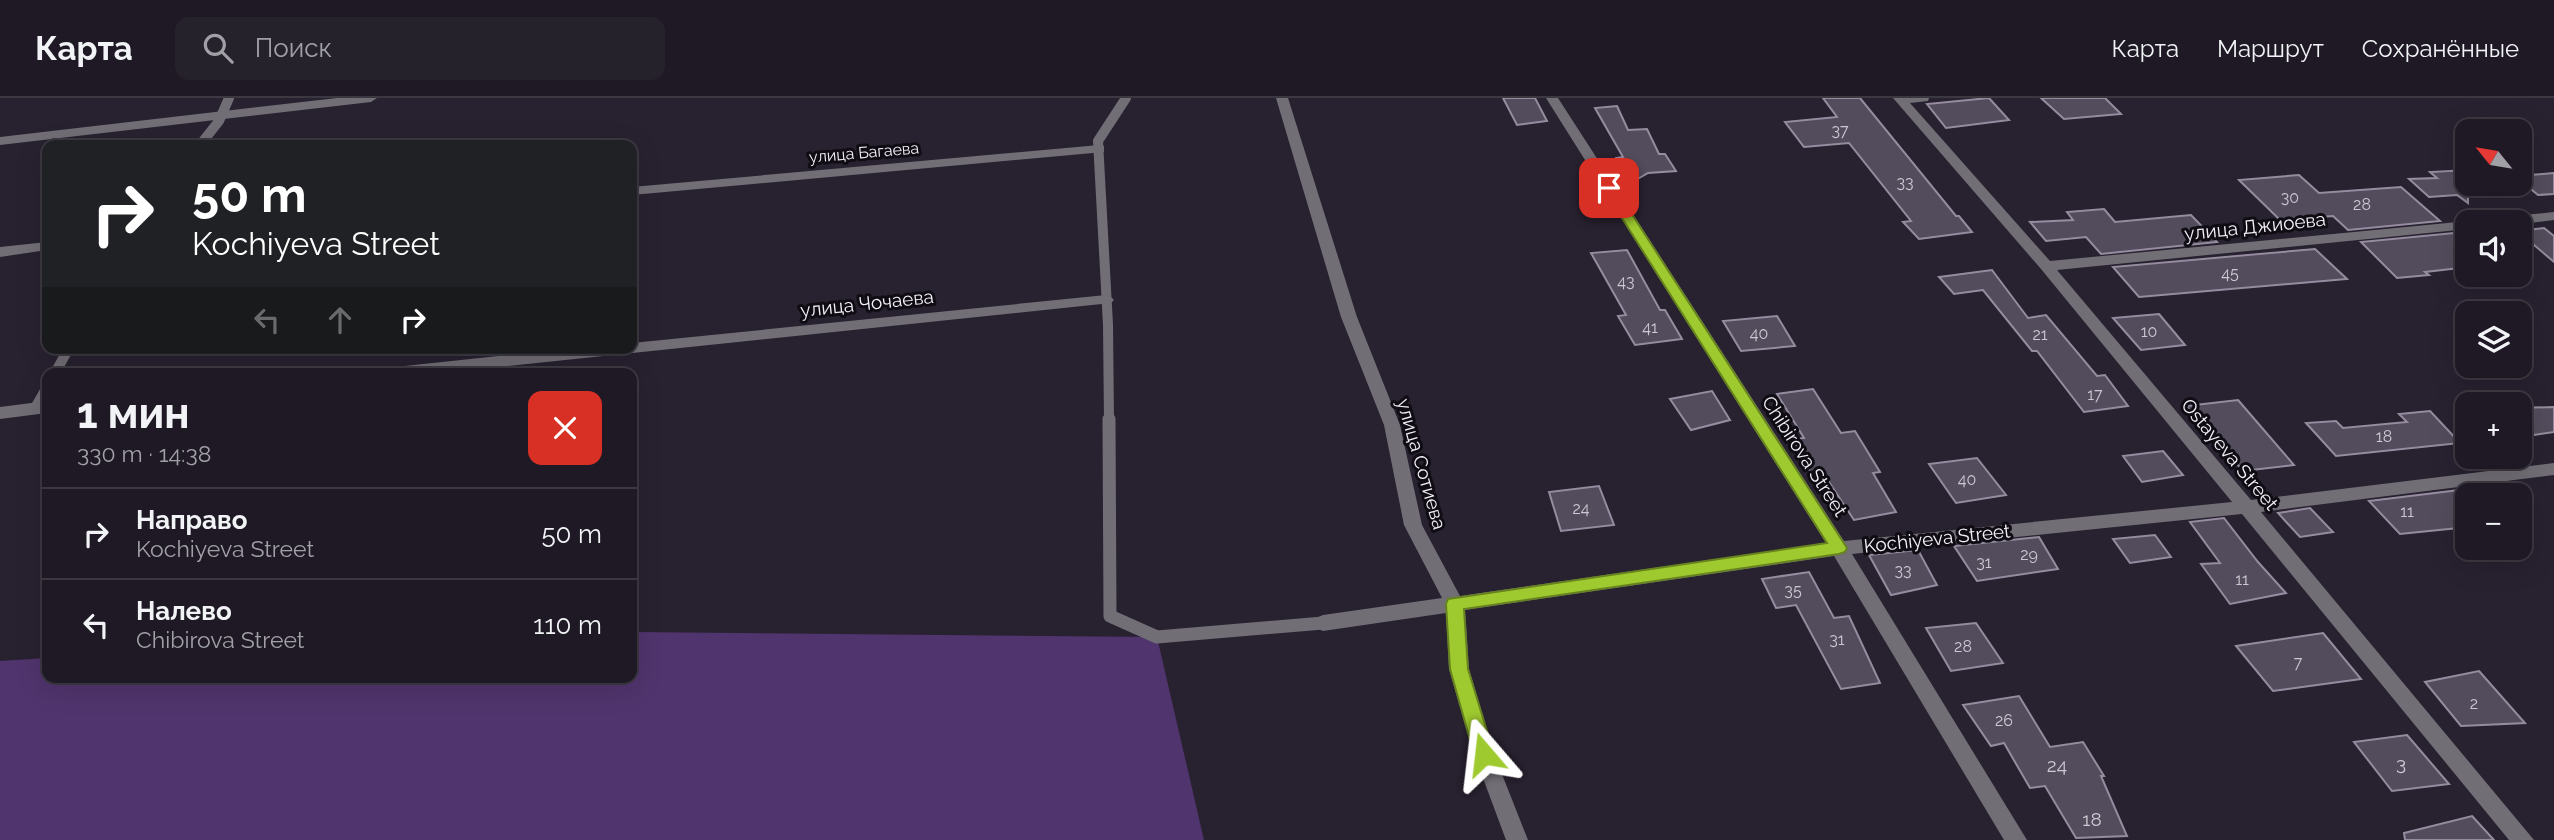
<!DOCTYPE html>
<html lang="ru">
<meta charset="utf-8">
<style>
:root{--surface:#1e1924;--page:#26222c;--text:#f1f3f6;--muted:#a1a0a6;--line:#3c3841}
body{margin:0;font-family:Raleway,sans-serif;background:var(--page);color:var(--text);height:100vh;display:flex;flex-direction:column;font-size:26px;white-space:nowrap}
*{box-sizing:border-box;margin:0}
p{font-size:23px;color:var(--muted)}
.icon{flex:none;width:38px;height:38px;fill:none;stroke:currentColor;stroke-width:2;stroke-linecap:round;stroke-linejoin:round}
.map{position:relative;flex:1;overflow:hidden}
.panel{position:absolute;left:42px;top:270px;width:595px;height:315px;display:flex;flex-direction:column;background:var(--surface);border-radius:14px;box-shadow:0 7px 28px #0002,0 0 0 2px var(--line)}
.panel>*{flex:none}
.top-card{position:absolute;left:42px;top:42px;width:595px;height:214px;border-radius:14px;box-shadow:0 7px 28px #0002,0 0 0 2px var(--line);background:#202124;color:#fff;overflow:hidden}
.needle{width:46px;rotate:300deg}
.fabs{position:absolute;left:2455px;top:21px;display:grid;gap:14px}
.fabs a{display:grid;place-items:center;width:77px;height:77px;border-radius:14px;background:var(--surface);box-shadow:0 7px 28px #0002,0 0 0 2px var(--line);font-size:35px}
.pin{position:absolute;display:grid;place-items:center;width:60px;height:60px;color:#fff;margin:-30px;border-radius:14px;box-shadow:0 4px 10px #0006}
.me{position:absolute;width:77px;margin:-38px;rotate:343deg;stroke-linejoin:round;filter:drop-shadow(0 0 5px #0008)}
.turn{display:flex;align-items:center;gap:24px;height:147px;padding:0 35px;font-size:32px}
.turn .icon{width:91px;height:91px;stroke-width:2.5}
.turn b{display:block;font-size:49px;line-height:60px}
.lanes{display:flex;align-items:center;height:66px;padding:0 35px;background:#0003;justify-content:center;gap:35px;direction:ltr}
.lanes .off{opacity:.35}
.round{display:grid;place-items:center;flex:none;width:74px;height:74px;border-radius:14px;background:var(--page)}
.head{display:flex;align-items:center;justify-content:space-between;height:119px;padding:0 35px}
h1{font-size:42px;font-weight:700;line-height:52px}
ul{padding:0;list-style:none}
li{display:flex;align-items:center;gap:21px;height:91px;padding:0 35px;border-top:2px solid var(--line)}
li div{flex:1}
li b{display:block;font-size:26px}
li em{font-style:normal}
header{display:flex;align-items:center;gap:42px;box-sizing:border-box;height:98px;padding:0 35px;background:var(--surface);border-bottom:2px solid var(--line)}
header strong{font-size:33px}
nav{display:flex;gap:38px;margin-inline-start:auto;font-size:24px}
.search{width:490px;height:63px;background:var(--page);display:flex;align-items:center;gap:18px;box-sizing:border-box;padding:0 24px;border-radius:14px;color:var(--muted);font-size:26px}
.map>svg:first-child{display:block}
</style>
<header>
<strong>Карта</strong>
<div class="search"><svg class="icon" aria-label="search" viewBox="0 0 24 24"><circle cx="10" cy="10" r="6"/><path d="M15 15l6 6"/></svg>Поиск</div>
<nav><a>Карта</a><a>Маршрут</a><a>Сохранённые</a></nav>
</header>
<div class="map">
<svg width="2554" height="742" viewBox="0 0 2554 742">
<rect width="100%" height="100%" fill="#282130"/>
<path fill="#50346d" d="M632,534L1157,539L1204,742H0V563L47,560V579H632Z"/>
<g fill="#534c5c" stroke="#958d9f" stroke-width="2">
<path d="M1503,0H1535L1547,23L1517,27Z"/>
<path d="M1823,0H1860L1956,118H1959L1972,134L1919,141L1903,124L1911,123L1849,45L1804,49L1785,24L1837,19Z"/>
<path d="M1989,0L2009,22L1946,30L1927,6Z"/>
<path d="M2041,0H2105L2121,16L2064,21Z"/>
<path d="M1617,8L1628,32L1647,31L1659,56H1665L1676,73L1648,75L1636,82L1632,76L1617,77L1616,60L1623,59L1595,10Z"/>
<path d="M2468,72V105L2457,97L2429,99L2409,81L2437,80L2430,74Z"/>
<path d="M2554,75V96L2538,97L2520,82V78Z"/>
<path d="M2299,77L2319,95L2401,89L2440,123L2348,132L2333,118L2280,122L2239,82Z"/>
<path d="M2104,111L2115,124L2191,117L2217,144L2101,156L2086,139L2046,143L2030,124L2073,122L2067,114Z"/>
<path d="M2544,130L2554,138V164L2520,135V133Z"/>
<path d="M2454,135L2457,137L2468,136V169L2425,174L2429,177L2397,180L2361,144Z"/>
<path d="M2315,151L2347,181L2139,199L2113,169Z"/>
<path d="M1627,152L1660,212H1665L1682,241L1635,247L1618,218L1626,217L1591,155Z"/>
<path d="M1992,172L2028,220L2046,217L2097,278L2105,277L2128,308L2084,314L2037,253H2032L1983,192L1954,196L1939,179Z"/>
<path d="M2159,216L2185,247L2141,252L2113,220Z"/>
<path d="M1777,218L1795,248L1741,253L1723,223Z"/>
<path d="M1813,291L1841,335L1855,333L1880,374L1873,375L1896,414L1854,422L1827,381L1815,383L1793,341L1804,340L1777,296Z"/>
<path d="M1712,293L1730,322L1691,332L1670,301Z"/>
<path d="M2238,302L2294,367L2243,373L2186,308Z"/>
<path d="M2554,309V334L2520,339V310Z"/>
<path d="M2430,313L2460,345L2336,358L2306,325L2336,323L2343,330L2407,324L2399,316Z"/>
<path d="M2163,353L2183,377L2142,384L2123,358Z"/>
<path d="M1977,360L2006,397L1956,405L1929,366Z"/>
<path d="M1599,388L1614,427L1561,433L1549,394Z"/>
<path d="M2468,391V429L2400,436L2369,403Z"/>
<path d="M2310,410L2333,434L2300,439L2278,415Z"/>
<path d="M2224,420L2258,464L2286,495L2230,506L2201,466L2220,465L2190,424Z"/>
<path d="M2155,437L2171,459L2130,465L2113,441Z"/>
<path d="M2039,439L2058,471L1977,483L1954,448Z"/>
<path d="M1918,452L1937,487L1891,497L1869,457Z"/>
<path d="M1809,474L1834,520L1849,518L1880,585L1841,591L1796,507L1776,510L1762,481Z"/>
<path d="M1976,525L2003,565L1951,573L1926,530Z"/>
<path d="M2323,535L2361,581L2273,593L2236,548Z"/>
<path d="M2479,573L2525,625L2461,628L2425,584Z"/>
<path d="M2019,598L2050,649L2083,644L2104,678H2101L2127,738L2076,740L2045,688L2030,690L2004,645L1991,648L1963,607Z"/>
<path d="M2407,637L2449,686L2392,693L2354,644Z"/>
<path d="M2472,718L2494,742H2405L2404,735Z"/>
</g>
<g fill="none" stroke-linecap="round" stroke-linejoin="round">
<g stroke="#716e76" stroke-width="10">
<path d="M200,47L219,23L229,0"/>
<path d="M55,275L69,250"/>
<path d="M35,310L47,289"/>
<path d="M1109,323L1108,227L1098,43L1126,0"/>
</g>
<path stroke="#716e76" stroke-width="13" d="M1109,321L1110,518L1157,539L1323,525"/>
<g fill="#716e76" fill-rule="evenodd">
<path d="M337,0H377L371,4L0,47V39Z"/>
<path d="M1276,0H1288L1357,219L1400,327L1422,427L1460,498L1826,445L1546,0H1558L1844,443L2232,404L2041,171L1893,0H1929L1928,3L1910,5L2050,163L2468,123L2473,124H2468V131L2057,172L2251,402L2554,365V377L2261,414L2534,742H2509L2242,416L1852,456L2027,742H2004L1834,458L1465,512L1469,571L1494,656L1528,742H1506L1474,656L1449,571L1446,515L1323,533L1316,530L1313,525L1316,520L1323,517L1442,500L1404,427L1384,327L1341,219Z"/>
<path d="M1099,47L1104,48V54L632,97V89Z"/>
<path d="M2554,114V122L2520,126L2486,124L2493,120Z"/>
<path d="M47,144V152L0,159V149Z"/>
<path d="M1106,197L1111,199L1114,202L1111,205L441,275H378L386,270L573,250H632V245Z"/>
<path d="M47,303V315L0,321V309Z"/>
</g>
</g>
<path fill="#9eca2f" stroke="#67831f" stroke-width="2" d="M1609,86L1615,90L1847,450L1845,454L1839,456L1464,511L1468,571L1494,656L1491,662L1484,664L1477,662L1474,656L1450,571L1446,506L1448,501L1827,445L1603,90Z"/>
<g text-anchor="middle" stroke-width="6" stroke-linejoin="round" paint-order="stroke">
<g font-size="16" fill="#ccc7d2">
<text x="1840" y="38">37</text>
<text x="1905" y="90">33</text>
<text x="2290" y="105">30</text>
<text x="2362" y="112">28</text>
<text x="2230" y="181">45</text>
<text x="1626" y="189">43</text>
<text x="1650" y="235">41</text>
<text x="2149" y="239">10</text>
<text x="1759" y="241">40</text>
<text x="2040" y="242">21</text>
<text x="2095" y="302">17</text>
<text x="2384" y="344">18</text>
<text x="1967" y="387">40</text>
<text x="1581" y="416">24</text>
<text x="2407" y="419">11</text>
<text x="2029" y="462">29</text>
<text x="1984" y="470">31</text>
<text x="1903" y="478">33</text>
<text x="2242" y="487">11</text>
<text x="1793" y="498">35</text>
<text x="1837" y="547">31</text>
<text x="1963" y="554">28</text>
<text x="2298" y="570">7</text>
<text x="2474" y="611">2</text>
<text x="2004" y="628">26</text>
</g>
<g font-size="16" fill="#f4f0fa" stroke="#0f0d13">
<text transform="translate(864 54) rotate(-5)" y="6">улица Багаева</text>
</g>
<g font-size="19" fill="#f4f0fa" stroke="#0f0d13">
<text transform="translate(2255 128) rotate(-6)" y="7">улица Джиоева</text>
<text transform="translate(867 205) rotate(-6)" y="7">улица Чочаева</text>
<text transform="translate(2230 356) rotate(50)" y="7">Ostayeva Street</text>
<text transform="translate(1805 358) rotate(57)" y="7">Chibirova Street</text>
<text transform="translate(1422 366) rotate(74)" y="7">улица Сотиева</text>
<text transform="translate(1937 440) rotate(-6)" y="7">Kochiyeva Street</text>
</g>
<g font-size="19" fill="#ccc7d2">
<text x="2401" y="672">3</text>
<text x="2057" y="674">24</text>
<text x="2092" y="728">18</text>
</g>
</g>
</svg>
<div class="fabs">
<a><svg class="needle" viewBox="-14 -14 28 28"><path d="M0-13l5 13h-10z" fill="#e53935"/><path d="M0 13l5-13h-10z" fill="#a1a0a6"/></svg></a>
<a><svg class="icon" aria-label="sound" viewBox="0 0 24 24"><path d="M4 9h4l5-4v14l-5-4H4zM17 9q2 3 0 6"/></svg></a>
<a><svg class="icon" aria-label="layers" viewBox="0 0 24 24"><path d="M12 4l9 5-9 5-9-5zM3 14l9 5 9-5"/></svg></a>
<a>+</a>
<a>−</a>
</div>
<div class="pin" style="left:1609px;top:90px;background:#d93025"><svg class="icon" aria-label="arrive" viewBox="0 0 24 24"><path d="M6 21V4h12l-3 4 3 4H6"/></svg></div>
<svg class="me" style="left:1484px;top:656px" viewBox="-20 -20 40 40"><path d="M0-17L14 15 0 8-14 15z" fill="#9eca2f" stroke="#fff" stroke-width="4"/></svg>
<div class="top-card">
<div class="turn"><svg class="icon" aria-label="right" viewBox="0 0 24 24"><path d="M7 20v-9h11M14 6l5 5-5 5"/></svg><div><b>50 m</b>Kochiyeva Street</div></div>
<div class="lanes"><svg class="icon off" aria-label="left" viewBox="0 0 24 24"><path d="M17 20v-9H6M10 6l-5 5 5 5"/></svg><svg class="icon off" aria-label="ahead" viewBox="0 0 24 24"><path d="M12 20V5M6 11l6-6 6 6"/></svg><svg class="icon" aria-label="right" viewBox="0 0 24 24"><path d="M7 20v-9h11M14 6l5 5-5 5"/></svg></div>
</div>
<section class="panel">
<div class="head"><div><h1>1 мин</h1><p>330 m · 14:38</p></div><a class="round" style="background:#d93025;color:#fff"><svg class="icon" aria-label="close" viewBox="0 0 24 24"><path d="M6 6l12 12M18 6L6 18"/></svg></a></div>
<ul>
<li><svg class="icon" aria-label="right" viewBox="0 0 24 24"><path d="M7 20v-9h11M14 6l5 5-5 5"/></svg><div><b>Направо</b><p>Kochiyeva Street</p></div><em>50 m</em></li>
<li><svg class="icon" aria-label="left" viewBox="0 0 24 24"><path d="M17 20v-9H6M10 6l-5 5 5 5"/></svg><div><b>Налево</b><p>Chibirova Street</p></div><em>110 m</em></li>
</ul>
</section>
</div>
